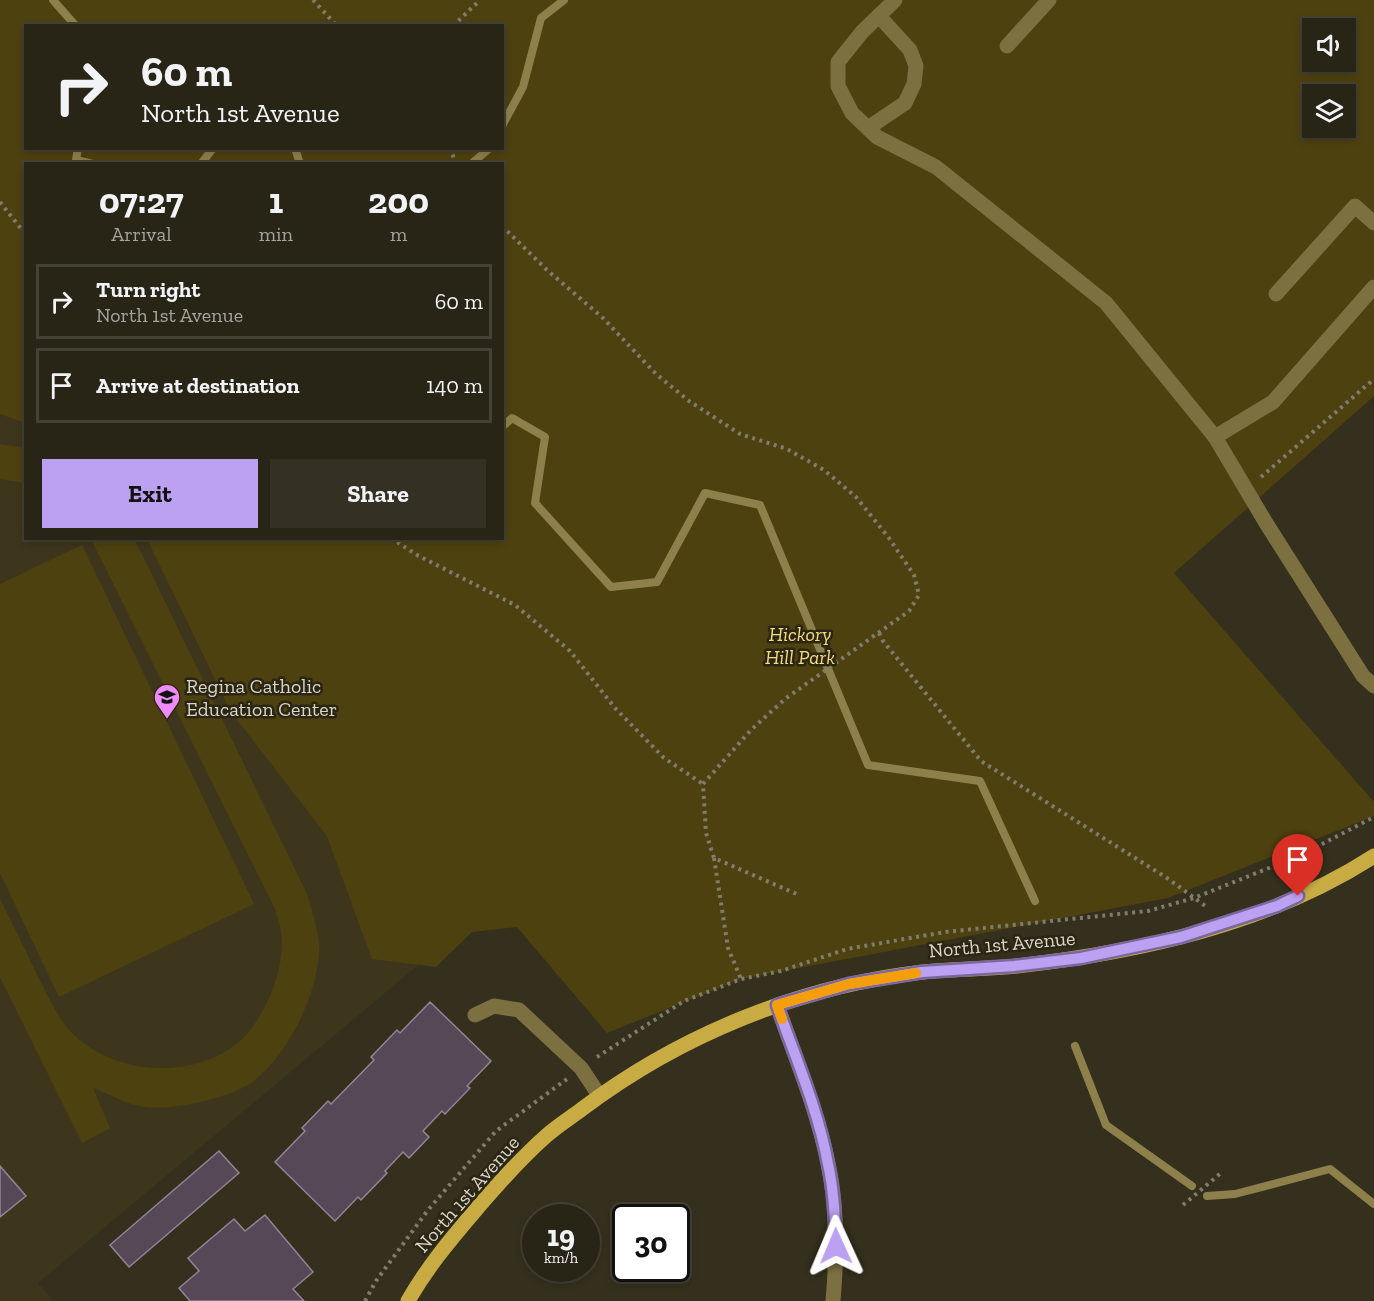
<!DOCTYPE html>
<style>
:root{--surface:#282416;--page:#343023;--text:#f1f3f6;--muted:#a5a4a1;--line:#444135;--accent:#bca0f2}
body{margin:0;font-family:"Zilla Slab",serif;background:var(--page);color:var(--text);height:100vh;display:flex;flex-direction:column;font-size:22px;white-space:nowrap}
*{box-sizing:border-box;margin:0}
p{font-size:20px;color:var(--muted)}
.icon{flex:none;width:33px;height:33px;fill:none;stroke:currentColor;stroke-width:2;stroke-linecap:round;stroke-linejoin:round}
.map{position:relative;flex:1;overflow:hidden}
.drawer{position:absolute;left:24px;top:162px;width:480px;height:378px;display:flex;flex-direction:column;background:var(--surface);border-radius:0px;box-shadow:0 3px 9px #0003,0 0 0 2px var(--line)}
.drawer>*{flex:none}
.hud{position:absolute;left:24px;top:24px;width:480px;height:126px;border-radius:0px;box-shadow:0 3px 9px #0003,0 0 0 2px var(--line);background:#282416;color:var(--text);overflow:hidden}
.fabs{position:absolute;left:1302px;top:18px;display:grid;gap:12px}
.fabs a{display:grid;place-items:center;width:54px;height:54px;border-radius:0px;background:var(--surface);box-shadow:0 3px 9px #0003,0 0 0 2px var(--line);font-size:30px}
.speed{position:absolute;left:522px;top:1204px;display:flex;gap:12px;font-size:30px;font-weight:700;text-align:center}
.speed>*{display:grid;place-content:center;width:78px;height:78px;border-radius:50%;background:var(--surface);box-shadow:0 3px 9px #0003,0 0 0 2px var(--line);line-height:1}
.speed small{font-size:15px;font-weight:400}
.speed .limit{border:3px solid #111;border-radius:9px;background:#fff;color:#111}
.pin{position:absolute;display:grid;place-items:center;width:51px;height:51px;color:#fff;margin:-62px -26px;border-radius:50% 50% 50% 0;rotate:-45deg;box-shadow:0 0 6px #0007}
.pin .icon{rotate:45deg}
.me{position:absolute;width:66px;margin:-33px;rotate:359deg;stroke-linejoin:round;filter:drop-shadow(0 0 4px #0008)}
.turn{display:flex;align-items:center;gap:21px;height:126px;padding:0 18px;font-size:27px}
.turn .icon{width:78px;height:78px;stroke-width:2.5}
.turn b{display:block;font-size:42px;line-height:51px}
.eta{display:flex;justify-content:space-evenly;align-items:center;height:102px;text-align:center}
.eta b{font-size:36px;font-weight:700;line-height:42px}
.button{display:flex;gap:12px;margin-top:auto;padding:12px 18px}
.button a{flex:1;height:69px;border-radius:0px;background:var(--accent);color:#111;font-size:24px;font-weight:700;line-height:69px;text-align:center}
.button a+a{background:var(--page);color:var(--text)}
ul{padding:0;list-style:none}
li{display:flex;align-items:center;gap:18px;height:75px;margin:0 12px 9px;padding:0 6px;border:3px solid var(--line);border-radius:0px}
li div{flex:1}
li b{display:block;font-size:22px}
li em{font-style:normal}
.map>svg:first-child{display:block}
</style>
<div class="map">
<svg width="1374" height="1301" viewBox="0 0 1374 1301">
<rect width="100%" height="100%" fill="#35301d"/>
<path fill="#3d361c" d="M0,341L25,370L26,538L175,539L495,901L38,1283L54,1301H0Z"/>
<g fill="#4e4110" fill-rule="evenodd">
<path d="M0,0H1374V396L1174,573L1374,802V816L1168,898L741,979L607,1033L517,927L472,932L436,967L372,959L327,836L231,712L147,539L502,538V164H26L25,423L0,414ZM26,26H502V148H26ZM1312,28H1346V62H1312ZM1312,94H1346V128H1312Z"/>
<path d="M0,444L25,448V483L0,479Z"/>
<path d="M91,539H134L137,544L307,894C312,913 320,932 319,952C317,996 287,1057 251,1083C229,1098 171,1111 145,1107C127,1105 110,1094 93,1088L110,1128L82,1143L0,977V899C13,925 26,951 38,977C48,995 56,1016 71,1032C112,1074 188,1081 235,1045C264,1023 287,967 281,931C280,923 277,916 275,909Z"/>
<path d="M82,545L254,904L59,997L0,873V584Z"/>
</g>
<g fill="none" stroke-linecap="round" stroke-linejoin="round">
<g stroke="#8d804a" stroke-width="8">
<path d="M53,0L76,26"/>
<path d="M502,126L523,87L541,18L564,0"/>
<path d="M78,148L76,160L93,164"/>
<path d="M295,148L300,164"/>
<path d="M201,164L213,148"/>
<path d="M471,164L490,148"/>
<path d="M502,427L512,418L545,437L535,503L611,587L657,582L705,493L760,505L868,765L980,781L1035,901"/>
<path d="M1075,1046L1106,1125L1192,1186"/>
<path d="M1207,1196L1235,1194L1330,1169L1374,1204"/>
</g>
</g>
<g fill="#574858" stroke="#948395" stroke-width="1.5">
<path d="M430,1002L491,1061L467,1086L470,1088L445,1114L442,1111L423,1131L429,1137L409,1158L403,1152L385,1171L387,1173L361,1200L358,1197L335,1221L275,1162L305,1131L302,1128L328,1101L331,1104L374,1060L371,1057L397,1030L400,1033Z"/>
<path d="M219,1151L239,1173L129,1267L110,1245Z"/>
<path d="M0,1166L26,1196L0,1217Z"/>
<path d="M265,1215L313,1272L293,1289L304,1301H190L179,1288L199,1271L188,1258L234,1219L245,1231Z"/>
</g>
<g fill="none" stroke-linecap="round" stroke-linejoin="round">
<g stroke="#807c6d" stroke-width="4" stroke-dasharray="3 4.5" stroke-linecap="butt">
<path d="M313,0L337,26"/>
<path d="M453,26L480,0"/>
<path d="M449,148L457,164"/>
<path d="M0,202L26,235"/>
<path d="M502,226L547,270L603,318L656,374L689,401L740,434L787,449L824,470L856,497L889,538L914,575L919,595L909,611L785,699L751,730L703,784L706,833L714,858L799,895"/>
<path d="M1261,477L1374,379"/>
<path d="M391,538L417,555L515,605L570,651L615,708L664,758L703,784"/>
<path d="M879,633L883,641L981,761L1167,878L1208,908"/>
<path d="M714,858L728,948L741,979"/>
<path d="M597,1057L684,1001L741,979L781,971L847,949L945,932L1148,911L1194,898L1299,856L1374,817"/>
<path d="M1183,1205L1221,1173"/>
<path d="M365,1301L376,1281L428,1210L496,1131L567,1079"/>
</g>
<g stroke="#7c6f40" stroke-width="15">
<path d="M895,0L862,32L838,62V86L852,113L877,137L936,167L1106,303L1215,437L1266,523L1363,676L1374,686"/>
<path d="M1007,46L1049,0"/>
<path d="M868,128L905,103L914,84L916,66L910,50L879,16"/>
<path d="M1276,294L1355,206L1374,223"/>
<path d="M1215,437L1273,402L1374,287"/>
<path d="M777,1005C795,1057 817,1109 828,1163C838,1208 837,1255 833,1301"/>
<path d="M475,1015L494,1006L519,1010L581,1068L599,1095"/>
</g>
<path stroke="#c8ac43" stroke-width="15" d="M408,1301C426,1269 450,1240 474,1212C497,1185 520,1159 546,1136C557,1126 570,1118 582,1109C680,1035 800,986 923,972C954,969 985,969 1017,966C1139,952 1269,924 1374,856"/>
</g>
<g fill="none" stroke-linecap="round" stroke-linejoin="round">
<g stroke="#7a689d" stroke-width="15">
<path id="route" d="M836,1246C835,1219 834,1191 828,1164C818,1109 795,1057 777,1005L849,984L922,972L1014,966L1081,958L1181,937L1277,906L1298,896"/>
</g>
<use href="#route" stroke="#bca0f2" stroke-width="10"/>
<path stroke="#f59e0b" stroke-width="10" d="M782,1019L777,1005L849,984L916,973"/>
</g>
<defs>
<g id="school-pin" transform="scale(1.35)"><path d="M0 17L-7.5 6A9.5 9.5 0 1 1 7.5 6Z" fill="#ee8bf8" stroke="#2b2613"/><path d="M0-5L7-2L0 1L-7-2ZM-4 1L0 2.5L4 1V4Q0 6-4 4Z" fill="#111"/></g>
</defs>
<g fill-rule="evenodd">
<use href="#school-pin" x="167" y="697"/>
</g>
<g text-anchor="middle" stroke-width="5" stroke-linejoin="round" paint-order="stroke">
<g font-size="20" font-style="italic" fill="#f7dc7d" stroke="#2b2613">
<text x="800" y="641">Hickory<tspan x="800" dy="23">Hill Park</tspan></text>
</g>
<g font-size="20" fill="#d8d5c9" stroke="#2b2613" text-anchor="start">
<text x="186" y="693">Regina Catholic<tspan x="186" dy="23">Education Center</tspan></text>
</g>
<g font-size="20" fill="#d8d5c9" stroke="#2b2613">
<text transform="translate(1002 944) rotate(-5)" y="7">North 1st Avenue</text>
<text transform="translate(467 1194) rotate(-49)" y="7">North 1st Avenue</text>
</g>
</g>
</svg>
<div class="fabs">
<a><svg class="icon" aria-label="sound" viewBox="0 0 24 24"><path d="M4 9h4l5-4v14l-5-4H4zM17 9q2 3 0 6"/></svg></a>
<a><svg class="icon" aria-label="layers" viewBox="0 0 24 24"><path d="M12 4l9 5-9 5-9-5zM3 14l9 5 9-5"/></svg></a>
</div>
<div class="speed"><div>19<small>km/h</small></div><div class="limit">30</div></div>
<div class="pin" style="left:1298px;top:896px;background:#d93025"><svg class="icon" aria-label="arrive" viewBox="0 0 24 24"><path d="M6 21V4h12l-3 4 3 4H6"/></svg></div>
<svg class="me" style="left:836px;top:1246px" viewBox="-20 -20 40 40"><path d="M0-17L14 15 0 8-14 15z" fill="#bca0f2" stroke="#fff" stroke-width="4"/></svg>
<div class="hud">
<div class="turn"><svg class="icon" aria-label="right" viewBox="0 0 24 24"><path d="M7 20v-9h11M14 6l5 5-5 5"/></svg><div><b>60 m</b>North 1st Avenue</div></div>
</div>
<section class="drawer">
<div class="eta">
<div><b>07:27</b><p>Arrival</p></div>
<div><b>1</b><p>min</p></div>
<div><b>200</b><p>m</p></div>
</div>
<ul>
<li><svg class="icon" aria-label="right" viewBox="0 0 24 24"><path d="M7 20v-9h11M14 6l5 5-5 5"/></svg><div><b>Turn right</b><p>North 1st Avenue</p></div><em>60 m</em></li>
<li><svg class="icon" aria-label="arrive" viewBox="0 0 24 24"><path d="M6 21V4h12l-3 4 3 4H6"/></svg><div><b>Arrive at destination</b></div><em>140 m</em></li>
</ul>
<div class="button"><a>Exit</a><a>Share</a></div>
</section>
</div>
